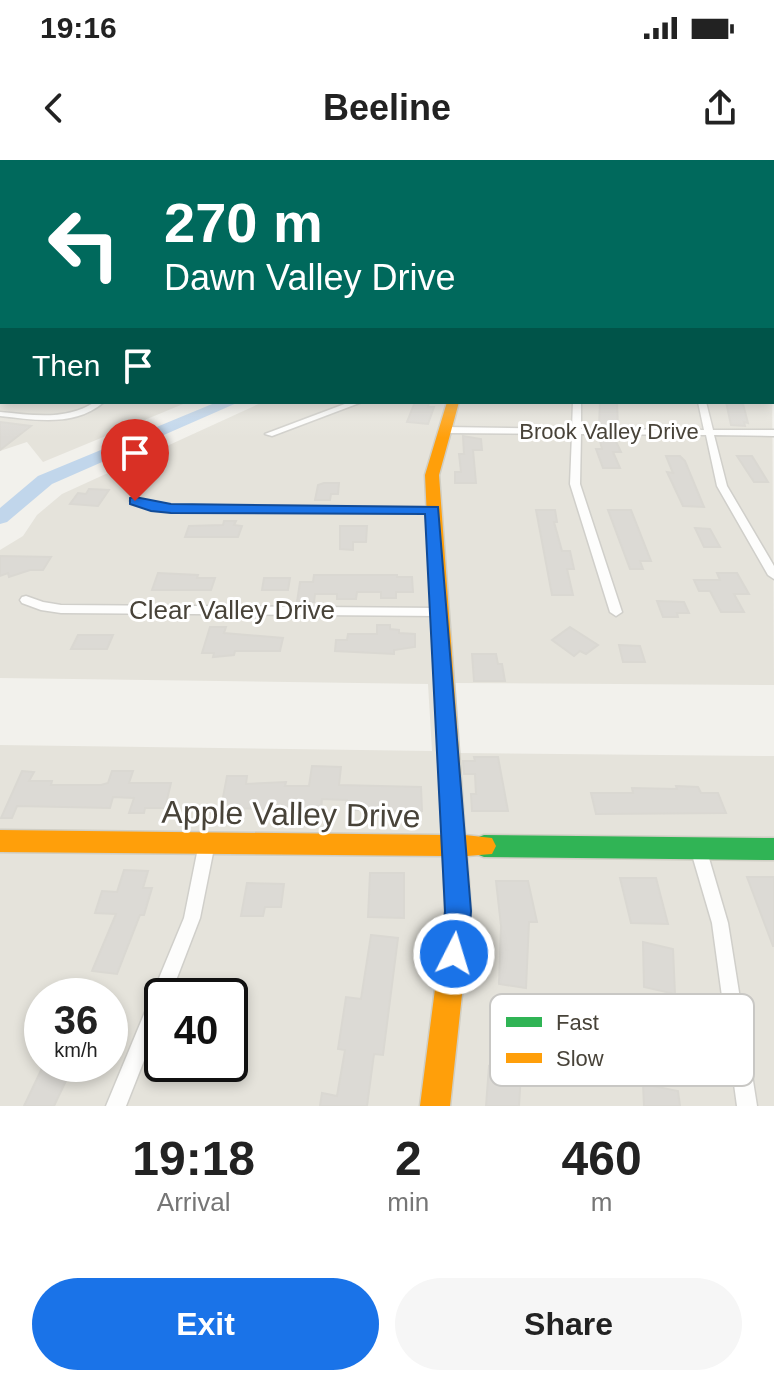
<!DOCTYPE html>
<style>
:root{--surface:#fff;--page:#f6f6f6;--text:#222;--muted:#767676;--accent:#1a73e8}
body{margin:0;font-family:Helvetica,sans-serif;background:var(--page);color:var(--text);height:100vh;display:flex;flex-direction:column;font-size:30px;white-space:nowrap}
*{box-sizing:border-box;margin:0}
p{font-size:26px;color:var(--muted)}
.icon{flex:none;width:44px;height:44px;fill:none;stroke:currentColor;stroke-width:2;stroke-linecap:round;stroke-linejoin:round}
.map{position:relative;height:946px;overflow:hidden}
.details{display:flex;flex-direction:column;background:var(--surface);flex:1}
.details>*{flex:none}
.banner{position:absolute;left:0px;top:0px;width:774px;height:244px;box-shadow:0 4px 12px #0003;background:#00695c;color:#fff;overflow:hidden}
.speed{position:absolute;left:24px;top:818px;display:flex;gap:16px;font-size:40px;font-weight:700;text-align:center}
.speed>*{display:grid;place-content:center;width:104px;height:104px;border-radius:50%;background:var(--surface);box-shadow:0 4px 12px #0003;line-height:1}
.speed small{font-size:20px;font-weight:400}
.speed .limit{border:4px solid #111;border-radius:12px;background:#fff;color:#111}
.pin{position:absolute;display:grid;place-items:center;width:68px;height:68px;color:#fff;margin:-82px -34px;border-radius:50% 50% 50% 0;rotate:-45deg;box-shadow:0 0 8px #0007}
.pin .icon{rotate:45deg}
.me{position:absolute;width:88px;margin:-44px;rotate:5deg;stroke-linejoin:round;filter:drop-shadow(0 0 6px #0008)}
.turn{display:flex;align-items:center;gap:28px;height:168px;padding:0 32px;font-size:36px}
.turn .icon{width:104px;height:104px;stroke-width:2.5}
.turn b{display:block;font-size:56px;line-height:68px}
.then{display:flex;align-items:center;height:76px;padding:0 32px;background:#0003;gap:16px;font-size:30px}
.eta{display:flex;justify-content:space-evenly;align-items:center;height:136px;text-align:center}
.eta b{font-size:48px;font-weight:600;line-height:56px}
.action{display:flex;gap:16px;margin-top:auto;padding:16px 32px}
.action a{flex:1;height:92px;border-radius:48px;background:var(--accent);color:#fff;font-size:32px;font-weight:600;line-height:92px;text-align:center}
.action a+a{background:var(--page);color:var(--text)}
.status{display:flex;justify-content:space-between;align-items:center;height:56px;padding:0 40px;background:var(--surface);direction:ltr}
.status svg{height:22px;fill:currentColor}
header{display:flex;justify-content:space-between;align-items:center;height:104px;padding:0 32px;background:var(--surface);font-size:36px;font-weight:600}
.map>svg:first-child{display:block}
</style>
<div class="status"><b>19:16</b><svg viewBox="0 0 49 12"><path d="M0 12V9h3v3zM5 12V6h3v6zM10 12V3h3v9zM15 12V0h3v12zM26 1h20v11H26zM47 4h2v5h-2z"/></svg></div>
<header><svg class="icon" aria-label="back" viewBox="0 0 24 24"><path d="M15 5l-7 7 7 7"/></svg>Beeline<svg class="icon" aria-label="share" viewBox="0 0 24 24"><path d="M12 15V3M7 8l5-5 5 5M5 13v7h14v-7"/></svg></header>
<div class="map">
<svg width="774" height="946" viewBox="0 0 774 946">
<rect width="100%" height="100%" fill="#f2f1ec"/>
<g fill="#e5e3db" fill-rule="evenodd">
<path d="M0,146L2,242H188L43,302L27,282L0,291Z"/>
<path d="M772,207L774,525L454,523L458,593L774,596V946H0V585L432,591L428,524L0,518V390L23,376L37,355L62,334L263,242H772ZM42,836H110V904H42ZM162,836H230V904H162Z"/>
</g>
<g fill="none" stroke-linecap="round" stroke-linejoin="round">
<g fill="#c1d6eb" fill-rule="evenodd">
<rect x="772" y="181" width="2" height="8"/>
<path d="M217,242H239L52,324L7,362L0,364V348L38,316Z"/>
</g>
</g>
<g fill="#dcdad5" stroke="#dad8d2" stroke-width="2">
<path d="M415,242H429L428,247H434L428,264L407,262Z"/>
<path d="M600,242L617,243L618,266H599Z"/>
<path d="M726,242L743,244L748,263L744,262L745,266L731,265Z"/>
<path d="M0,262L31,266L0,290Z"/>
<path d="M463,276L481,279L482,290H473L476,323H455V312H461L459,294H464Z"/>
<path d="M599,277H614L621,292H613L620,308H603L596,289H602Z"/>
<path d="M666,296H680L685,301L704,347L683,346L667,312L673,313Z"/>
<path d="M737,296H752L768,322H754Z"/>
<path d="M324,323H339L338,334H331L330,340H315L318,325Z"/>
<path d="M89,329L109,330L98,346L70,344L78,333L86,334Z"/>
<path d="M536,350H555L557,362H554L562,391H570L574,409H567L573,435H552Z"/>
<path d="M608,350H631L651,401H640L643,409H630Z"/>
<path d="M224,361H236L234,365L242,366L238,377H185L189,366L223,365Z"/>
<path d="M340,366H367L366,382H353V390L340,389Z"/>
<path d="M695,368L710,369L720,387H704Z"/>
<path d="M0,396L51,397L43,410H30L9,417L8,413L0,416Z"/>
<path d="M158,413L198,415L197,418H215L211,430H152Z"/>
<path d="M717,413H737L749,434H734L744,452H721L710,431H699L694,420H720Z"/>
<path d="M314,415H397V417H412L413,432H396V438H381V432H357L356,439H337V434H315L314,442H297L300,422H313Z"/>
<path d="M264,418H290L288,430H262Z"/>
<path d="M657,441L684,442L689,453H677L678,457H663Z"/>
<path d="M377,465H390V469L399,470V473L415,474V487L394,490V494L335,491L336,480H347L348,474H377Z"/>
<path d="M210,467H226L224,473L283,478L280,491H235L234,495L213,497L214,493H202Z"/>
<path d="M570,467L598,485L586,494L580,491L574,496L552,480Z"/>
<path d="M78,475H113L107,489H71Z"/>
<path d="M619,485L640,486L645,502H623Z"/>
<path d="M472,494H496L498,504H502L505,521H474Z"/>
<path d="M474,597H498L508,651H472L471,634H476L475,614H464L463,601H475Z"/>
<path d="M312,606L341,607L339,625L421,627L422,651L355,650V644H346L347,640L322,639L321,650L221,648L227,616H247L246,624L286,622L285,626H309Z"/>
<path d="M22,611L34,612L29,621H52L51,625H101L108,623L112,611H133L129,623H171L165,648H145L144,653H129L134,638L113,637L110,648L17,646L12,658H1Z"/>
<path d="M676,626L698,627L701,633H718L726,653L596,654L591,633H633L632,628L677,629Z"/>
<path d="M124,710L148,711L143,728H152L144,755H140L117,814L92,811L116,754L95,753L102,731L117,732Z"/>
<path d="M370,713H404V758L368,757Z"/>
<path d="M747,717H774V786H773Z"/>
<path d="M620,718H656L668,764L631,763Z"/>
<path d="M496,721H528L537,762H529L526,828L499,824L501,766Z"/>
<path d="M247,723L284,724L281,747H265L263,756H241Z"/>
<path d="M371,775L398,778L383,895L374,894L367,946H320L322,933L337,936L345,890L338,889L346,837L361,839Z"/>
<path d="M643,782L673,789L675,834L644,827Z"/>
<path d="M44,904H74L54,946H24Z"/>
<path d="M489,906L521,913L519,946H486Z"/>
<path d="M643,924L678,931L680,946H644Z"/>
</g>
<g fill="none" stroke-linecap="round" stroke-linejoin="round">
<g stroke="#d0cfca" stroke-width="3">
<g id="street">
<path d="M2,149V154L0,155V150Z"/>
<rect x="0" y="223" width="2" height="6"/>
<path d="M95,242H104C75,267 36,260 0,256V252C33,255 66,261 95,242Z"/>
<path d="M350,242H362L272,276L265,274Z"/>
<path d="M573,242H581V269L704,270L698,242H706L713,270H774V276L714,275L727,326L774,406V419L768,415L717,326L706,275L581,274L580,324L622,452L616,456L610,452L570,324L572,274L445,273L441,270L445,267L572,269Z"/>
<path d="M135,338L152,344L171,345L433,347L438,350L433,353L171,351L151,350L132,343L130,341Z"/>
<path d="M26,436L43,442L61,445L440,448L446,452L440,456L61,453L41,450L22,443L20,440L22,437Z"/>
<path d="M207,676L213,678L215,683L200,758L170,836H162V855L126,946H106L184,758L199,683L201,678Z"/>
<path d="M698,681L704,683L706,688L728,763L757,946H737L712,763L690,688L692,683Z"/>
</g>
</g>
<g stroke="#d0cec4" stroke-width="3">
<path id="fast" d="M484,675L774,678V700L484,697L476,694L472,686L476,678Z"/>
</g>
<g stroke="#d0cec4" stroke-width="3">
<path id="slow" d="M447,242H459L439,315L465,675L492,678L496,686L492,694L467,696L471,751L450,946H420L445,751L443,696L0,692V670L442,675L425,315Z"/>
</g>
<use href="#street" fill="#fdfdfc" fill-rule="evenodd"/>
<use href="#fast" fill="#30b455" fill-rule="evenodd"/>
<use href="#slow" fill="#ff9f0a" fill-rule="evenodd"/>
</g>
<linearGradient id="sky" x2="0" y2="1"><stop stop-color="#98c2e9"/><stop offset="0.53" stop-color="#f9f9f6"/><stop offset="1" stop-color="#f9f9f6" stop-opacity="0"/></linearGradient>
<rect width="774" height="278" fill="url(#sky)"/>
<path fill="#1a73e8" stroke="#114b97" stroke-width="2" d="M135,337L171,344L438,347L471,751L468,794L464,803L454,807L445,803L441,794L445,751L425,354L171,353L151,351L130,344V338Z"/>
<g text-anchor="middle" stroke-width="6" stroke-linejoin="round" paint-order="stroke">
<g font-size="22" fill="#484339" stroke="#fff">
<text x="609" y="279">Brook Valley Drive</text>
</g>
<g font-size="26" fill="#484339" stroke="#fff">
<text x="232" y="459">Clear Valley Drive</text>
</g>
<g font-size="32" fill="#484339" stroke="#fff">
<text transform="translate(291 654) rotate(1)" y="11">Apple Valley Drive</text>
</g>
</g>
<rect x="490" y="834" width="264" height="92" rx="12" fill="#fff" stroke="#c8c7c4" stroke-width="2"/>
<rect x="506" y="857" width="36" height="10" fill="#30b455"/>
<rect x="506" y="893" width="36" height="10" fill="#ff9f0a"/>
<g font-size="22" fill="#484339">
<text x="556" y="870">Fast</text>
<text x="556" y="906">Slow</text>
</g>
</svg>
<div class="speed"><div>36<small>km/h</small></div><div class="limit">40</div></div>
<div class="pin" style="left:135px;top:341px;background:#d93025"><svg class="icon" aria-label="arrive" viewBox="0 0 24 24"><path d="M6 21V4h12l-3 4 3 4H6"/></svg></div>
<svg class="me" style="left:454px;top:794px" viewBox="-20 -20 40 40"><circle r="17" fill="#1a73e8" stroke="#fff" stroke-width="3"/><path d="M0-11L8 9 0 5-8 9z" fill="#fff"/></svg>
<div class="banner">
<div class="turn"><svg class="icon" aria-label="left" viewBox="0 0 24 24"><path d="M17 20v-9H6M10 6l-5 5 5 5"/></svg><div><b>270 m</b>Dawn Valley Drive</div></div>
<div class="then">Then<svg class="icon" aria-label="arrive" viewBox="0 0 24 24"><path d="M6 21V4h12l-3 4 3 4H6"/></svg></div>
</div>
</div>
<section class="details">
<div class="eta">
<div><b>19:18</b><p>Arrival</p></div>
<div><b>2</b><p>min</p></div>
<div><b>460</b><p>m</p></div>
</div>
<div class="action"><a>Exit</a><a>Share</a></div>
</section>
